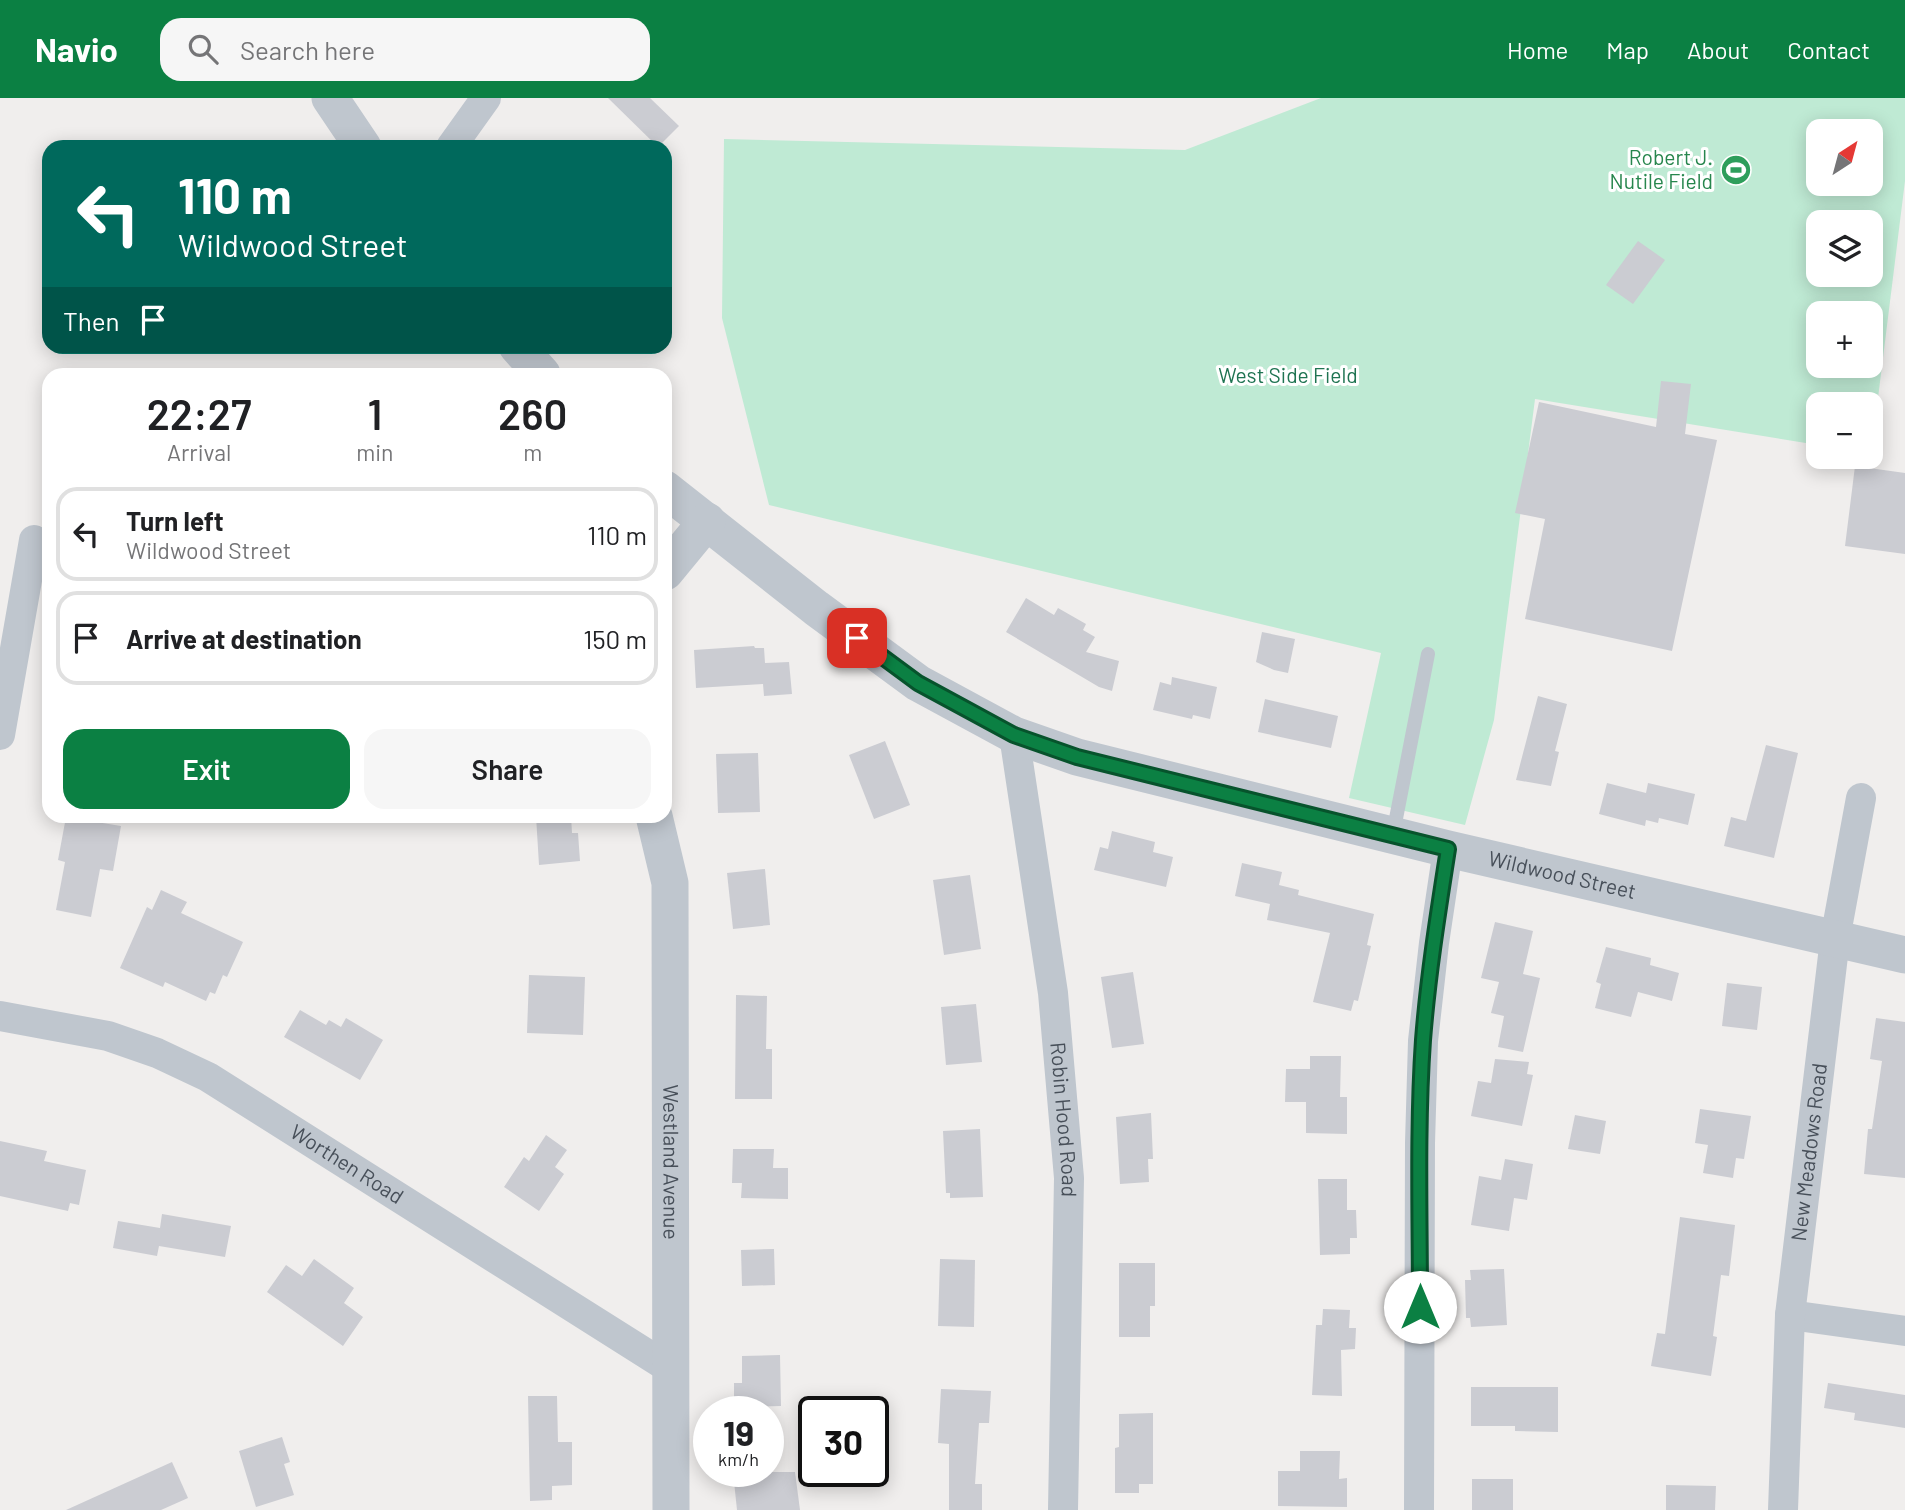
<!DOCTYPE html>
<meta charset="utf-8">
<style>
:root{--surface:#fff;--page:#f6f6f6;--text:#202124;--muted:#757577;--line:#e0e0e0;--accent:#0b8043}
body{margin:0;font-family:Barlow,sans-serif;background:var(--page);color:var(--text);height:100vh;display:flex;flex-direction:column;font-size:26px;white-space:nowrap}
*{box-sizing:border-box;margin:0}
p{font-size:23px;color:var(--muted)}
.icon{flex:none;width:38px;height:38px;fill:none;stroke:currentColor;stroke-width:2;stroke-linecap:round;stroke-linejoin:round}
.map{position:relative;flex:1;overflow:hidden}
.side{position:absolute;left:42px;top:270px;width:630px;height:455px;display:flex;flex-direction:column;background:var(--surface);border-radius:21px;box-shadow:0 4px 18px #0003}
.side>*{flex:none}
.hud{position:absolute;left:42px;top:42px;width:630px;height:214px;border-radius:21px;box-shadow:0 4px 18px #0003;background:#00695c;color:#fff;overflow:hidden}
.needle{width:46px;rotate:36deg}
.controls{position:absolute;left:1806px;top:21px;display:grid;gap:14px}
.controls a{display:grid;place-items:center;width:77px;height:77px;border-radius:14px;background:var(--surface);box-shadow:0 4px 18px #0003;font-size:35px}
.speed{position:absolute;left:693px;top:1298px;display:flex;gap:14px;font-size:35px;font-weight:700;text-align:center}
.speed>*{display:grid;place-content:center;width:91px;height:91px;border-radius:50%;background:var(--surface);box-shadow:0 4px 18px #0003;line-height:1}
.speed small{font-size:18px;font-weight:400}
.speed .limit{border:4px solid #111;border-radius:10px;background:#fff;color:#111}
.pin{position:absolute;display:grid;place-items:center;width:60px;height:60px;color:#fff;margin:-30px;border-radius:14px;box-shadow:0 4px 10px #0006}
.me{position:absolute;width:77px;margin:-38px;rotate:0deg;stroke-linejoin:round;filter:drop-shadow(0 0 5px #0008)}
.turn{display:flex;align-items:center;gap:24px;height:147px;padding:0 21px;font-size:32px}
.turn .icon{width:91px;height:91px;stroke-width:2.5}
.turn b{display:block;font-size:49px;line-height:60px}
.then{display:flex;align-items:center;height:66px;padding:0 21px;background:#0003;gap:14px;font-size:26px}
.eta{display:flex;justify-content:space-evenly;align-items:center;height:119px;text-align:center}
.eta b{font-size:42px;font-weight:600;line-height:49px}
.button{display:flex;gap:14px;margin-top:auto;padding:14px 21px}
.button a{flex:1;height:80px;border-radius:21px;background:var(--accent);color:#fff;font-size:28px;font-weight:600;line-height:80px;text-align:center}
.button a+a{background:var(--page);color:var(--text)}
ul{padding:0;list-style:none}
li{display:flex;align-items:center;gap:21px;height:94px;margin:0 14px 10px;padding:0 7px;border:4px solid var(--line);border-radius:21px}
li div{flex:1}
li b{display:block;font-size:26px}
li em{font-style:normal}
header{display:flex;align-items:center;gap:42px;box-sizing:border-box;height:98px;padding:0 35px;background:var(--accent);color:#fff}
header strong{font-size:33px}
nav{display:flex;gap:38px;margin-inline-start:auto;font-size:24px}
.search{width:490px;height:63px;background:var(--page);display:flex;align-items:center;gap:18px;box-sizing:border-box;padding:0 24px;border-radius:21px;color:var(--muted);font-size:26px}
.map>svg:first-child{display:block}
</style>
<header>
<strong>Navio</strong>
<div class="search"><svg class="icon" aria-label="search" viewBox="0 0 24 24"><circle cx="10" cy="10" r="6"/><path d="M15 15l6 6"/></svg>Search here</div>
<nav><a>Home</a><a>Map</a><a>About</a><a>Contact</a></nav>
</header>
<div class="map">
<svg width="1905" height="1412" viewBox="0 0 1905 1412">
<rect width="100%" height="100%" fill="#f0eeed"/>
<path fill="#bfead4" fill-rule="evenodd" d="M1321,0H1905V83L1877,308L1871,313V306H1818V347L1535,301L1494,622L1465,727L1349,700L1381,555L769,407L722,220L724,41L1185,52ZM1818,33H1871V86H1818ZM1818,124H1871V177H1818ZM1818,215H1871V268H1818Z"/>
<g fill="#cbccd2">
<path d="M608,0H650L679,28L658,49Z"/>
<path d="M1638,143L1665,162L1633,206L1606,187Z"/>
<path d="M1661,283L1691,286L1685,336L1717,342L1672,553L1525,521L1545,421L1515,415L1539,304L1656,329Z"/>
<path d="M1855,368L1905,375V456L1845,448Z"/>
<path d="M1026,500L1054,517L1058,510L1086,526L1083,532L1095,539L1086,554L1119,563L1112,593L1099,589L1006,534Z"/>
<path d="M1262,534L1295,541L1288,575L1274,572L1256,564Z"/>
<path d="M754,548L755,550H764L765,565L789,564L792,596L764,598L763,586L696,590L694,552Z"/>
<path d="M1172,579L1217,589L1210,621L1193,617L1192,621L1153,612L1160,584L1171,587Z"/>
<path d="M1538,598L1567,606L1555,653L1559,654L1551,688L1516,682Z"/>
<path d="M1265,601L1338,618L1331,650L1258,634Z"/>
<path d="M885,643L910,707L874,721L849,657Z"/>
<path d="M1766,647L1798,655L1774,760L1724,748L1731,719L1746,723Z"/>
<path d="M758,655L760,714L718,715L716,656Z"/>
<path d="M1607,685L1646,695L1648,685L1695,696L1688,727L1659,720L1658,725L1646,722L1645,728L1599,716Z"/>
<path d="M536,718H571L572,735H578L580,763L539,767Z"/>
<path d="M66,719L121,728L113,773L100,771L91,819L56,812L65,764L58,762Z"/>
<path d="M1112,733L1155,744L1153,754L1173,759L1166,789L1094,772L1100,749L1108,751Z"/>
<path d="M1242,765L1282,774L1279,787L1299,792L1298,797L1374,816L1367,847L1371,848L1358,903L1354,902L1351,913L1313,904L1330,835L1267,822L1270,806L1235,798Z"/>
<path d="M765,771L770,827L733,831L727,775Z"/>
<path d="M970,777L981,851L944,857L933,782Z"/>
<path d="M161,792L187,804L181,815L243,844L227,879L223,877L215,896L210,894L206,903L165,884L163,889L120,870L147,809L152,812Z"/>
<path d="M1495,824L1533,833L1523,876L1540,880L1523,954L1498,949L1504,918L1491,915L1499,884L1481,880Z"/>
<path d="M1606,849L1651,860L1650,867L1679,875L1672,903L1638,894L1631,919L1595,910L1601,886L1596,884Z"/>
<path d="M1133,874L1144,946L1112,950L1101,879Z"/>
<path d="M529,877L585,879L583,937L527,935Z"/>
<path d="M1727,885L1762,889L1757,932L1722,928Z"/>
<path d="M736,897L767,898L766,951H772V1001H735Z"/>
<path d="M976,906L982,964L946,967L941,909Z"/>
<path d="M300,912L326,927L329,922L341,929L346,920L383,942L360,982L284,939Z"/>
<path d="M1876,920L1905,924V1080L1864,1076L1868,1031H1872L1882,963L1870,961Z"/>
<path d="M1310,958H1341L1340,999H1347V1036L1306,1035V1004H1285L1286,971H1310Z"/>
<path d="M1495,961L1529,964L1527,976L1533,977L1522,1028L1471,1018L1478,983L1491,985Z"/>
<path d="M1700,1011L1751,1018L1744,1061L1736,1060L1733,1080L1703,1075L1708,1047L1695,1045Z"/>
<path d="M1151,1015L1153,1061H1148L1149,1084L1120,1086L1116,1019Z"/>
<path d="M1575,1017L1606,1023L1600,1056L1568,1051Z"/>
<path d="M980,1031L983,1099L950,1100V1095H946L943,1033Z"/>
<path d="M546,1037L567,1052L555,1069L564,1076L539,1113L504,1089L524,1059L529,1063Z"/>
<path d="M0,1043L47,1053L44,1063L86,1072L79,1107L70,1105L68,1113L0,1098Z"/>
<path d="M733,1051H774L773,1070H788V1101L741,1100L742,1085H732Z"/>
<path d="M1505,1061L1533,1066L1527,1102L1514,1100L1509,1133L1471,1127L1479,1078L1501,1082Z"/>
<path d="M1318,1081H1347V1112H1356L1357,1140H1350V1156L1320,1157Z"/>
<path d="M162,1116L231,1128L225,1159L159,1148L157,1158L113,1150L118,1123L160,1130Z"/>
<path d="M1680,1119L1735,1127L1729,1178L1721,1177L1713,1238L1717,1239L1711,1278L1651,1268L1657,1235L1665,1236Z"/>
<path d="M774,1151L775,1187L742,1188L741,1152Z"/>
<path d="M314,1161L354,1190L344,1205L363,1219L343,1248L267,1194L286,1167L302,1178Z"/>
<path d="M940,1161L975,1162L974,1229L938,1228Z"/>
<path d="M1119,1165H1155V1208H1150V1239H1119Z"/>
<path d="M1504,1171L1507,1227L1471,1229L1470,1220H1466L1465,1182H1471L1470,1172Z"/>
<path d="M1323,1211L1350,1212L1349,1230H1356L1355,1251L1341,1252L1342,1298L1312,1297L1316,1227H1322Z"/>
<path d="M780,1257L781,1308L734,1309V1285H742V1258Z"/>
<path d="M1828,1285L1905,1297V1330L1854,1322L1855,1315L1824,1310Z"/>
<path d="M1471,1289H1558V1334L1515,1333V1328H1471Z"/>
<path d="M941,1291L991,1293L989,1325H979L975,1386H982V1412H949V1346L938,1345Z"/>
<path d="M528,1298H557L558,1344H572V1387L552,1388V1402L530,1403Z"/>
<path d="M1153,1315V1386H1139V1395H1115V1350L1119,1349V1316Z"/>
<path d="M282,1339L290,1364L284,1366L294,1397L256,1409L239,1353Z"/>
<path d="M1300,1353H1340L1339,1381L1347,1380V1409L1278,1408V1373H1300Z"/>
<path d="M172,1364L188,1400L161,1412H66Z"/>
<path d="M733,1374H795L800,1412H737Z"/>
<rect x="1472" y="1381" width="41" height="31"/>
<path d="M1666,1387L1716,1388L1715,1412H1666Z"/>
</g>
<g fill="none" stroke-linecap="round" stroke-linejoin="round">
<path stroke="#bfc6ce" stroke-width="14" d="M1393,736L1428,556"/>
<g stroke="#bfc6ce" stroke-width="30">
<path d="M451,49L486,0"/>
<path d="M0,637L34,442"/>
<path id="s1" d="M1014,637L1053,895L1069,1080L1063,1412"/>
<path id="s2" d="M0,918L108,938L157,955L208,979L669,1270"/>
<path d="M1790,1217L1905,1233"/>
<path d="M1419,1412L1420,1045L1423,943L1434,845L1448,751"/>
<path id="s3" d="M1783,1412L1790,1217L1835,841L1861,700"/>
</g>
<g stroke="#bfc6ce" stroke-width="37">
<path d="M330,0L363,49"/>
<path d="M517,248L542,276"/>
<path id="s4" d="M665,391L816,510L918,585L1014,637L1077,659L1448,751L1905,857"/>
<path d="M665,474L707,423"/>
<path id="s5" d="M654,718L670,785L671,1412"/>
</g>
</g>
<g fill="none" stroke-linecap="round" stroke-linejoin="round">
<g stroke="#07532c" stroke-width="18">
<path id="route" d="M857,540L918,585L1014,637L1077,659L1448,751C1438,815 1428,878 1423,942C1417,1030 1420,1120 1420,1209"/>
</g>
<use href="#route" stroke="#0b8043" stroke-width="12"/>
</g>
<defs>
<g id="stadium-disc" transform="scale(1.575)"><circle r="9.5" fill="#2e9e5b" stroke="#fff"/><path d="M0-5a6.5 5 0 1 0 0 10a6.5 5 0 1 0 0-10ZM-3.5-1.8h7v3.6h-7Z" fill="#fff"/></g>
</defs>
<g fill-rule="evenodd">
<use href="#stadium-disc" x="1736" y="72"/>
</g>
<g text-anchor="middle" stroke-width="6" stroke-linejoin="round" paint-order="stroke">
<g font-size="21" fill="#27864d" stroke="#fff" text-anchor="end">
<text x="1713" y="67">Robert J.<tspan x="1713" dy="24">Nutile Field</tspan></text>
</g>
<g font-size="21" fill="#1f7452" stroke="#fff">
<text x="1288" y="285">West Side Field</text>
</g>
<g font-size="21" fill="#474f59" stroke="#fff">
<text dy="7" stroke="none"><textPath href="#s4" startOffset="994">Wildwood Street</textPath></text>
<text dy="7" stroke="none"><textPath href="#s1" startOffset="388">Robin Hood Road</textPath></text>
<text dy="7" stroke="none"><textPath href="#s3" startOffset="359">New Meadows Road</textPath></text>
<text dy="7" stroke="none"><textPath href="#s5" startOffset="348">Westland Avenue</textPath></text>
<text dy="7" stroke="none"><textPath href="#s2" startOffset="382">Worthen Road</textPath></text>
</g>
</g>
</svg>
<div class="controls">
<a><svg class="needle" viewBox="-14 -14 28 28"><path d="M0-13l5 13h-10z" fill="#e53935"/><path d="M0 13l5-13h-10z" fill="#757577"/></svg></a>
<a><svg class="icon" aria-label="layers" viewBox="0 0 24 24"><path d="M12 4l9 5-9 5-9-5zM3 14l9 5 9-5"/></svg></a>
<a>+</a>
<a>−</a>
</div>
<div class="speed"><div>19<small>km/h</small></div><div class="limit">30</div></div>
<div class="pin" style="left:857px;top:540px;background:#d93025"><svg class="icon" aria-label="arrive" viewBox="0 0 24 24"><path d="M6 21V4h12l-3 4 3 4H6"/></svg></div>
<svg class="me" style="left:1420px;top:1209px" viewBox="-20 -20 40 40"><circle r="19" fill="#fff"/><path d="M0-13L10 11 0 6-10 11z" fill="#0b8043"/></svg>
<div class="hud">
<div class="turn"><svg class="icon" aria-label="left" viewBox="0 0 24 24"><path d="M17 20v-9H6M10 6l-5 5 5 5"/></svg><div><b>110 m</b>Wildwood Street</div></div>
<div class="then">Then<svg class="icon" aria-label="arrive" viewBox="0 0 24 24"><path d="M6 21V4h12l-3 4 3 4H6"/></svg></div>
</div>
<section class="side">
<div class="eta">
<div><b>22:27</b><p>Arrival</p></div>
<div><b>1</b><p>min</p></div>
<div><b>260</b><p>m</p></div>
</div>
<ul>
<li><svg class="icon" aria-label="left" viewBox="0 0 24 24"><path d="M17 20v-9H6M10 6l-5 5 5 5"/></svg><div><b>Turn left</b><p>Wildwood Street</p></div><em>110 m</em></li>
<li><svg class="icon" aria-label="arrive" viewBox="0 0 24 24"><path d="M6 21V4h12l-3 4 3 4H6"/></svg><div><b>Arrive at destination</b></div><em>150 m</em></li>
</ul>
<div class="button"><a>Exit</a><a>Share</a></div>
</section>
</div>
